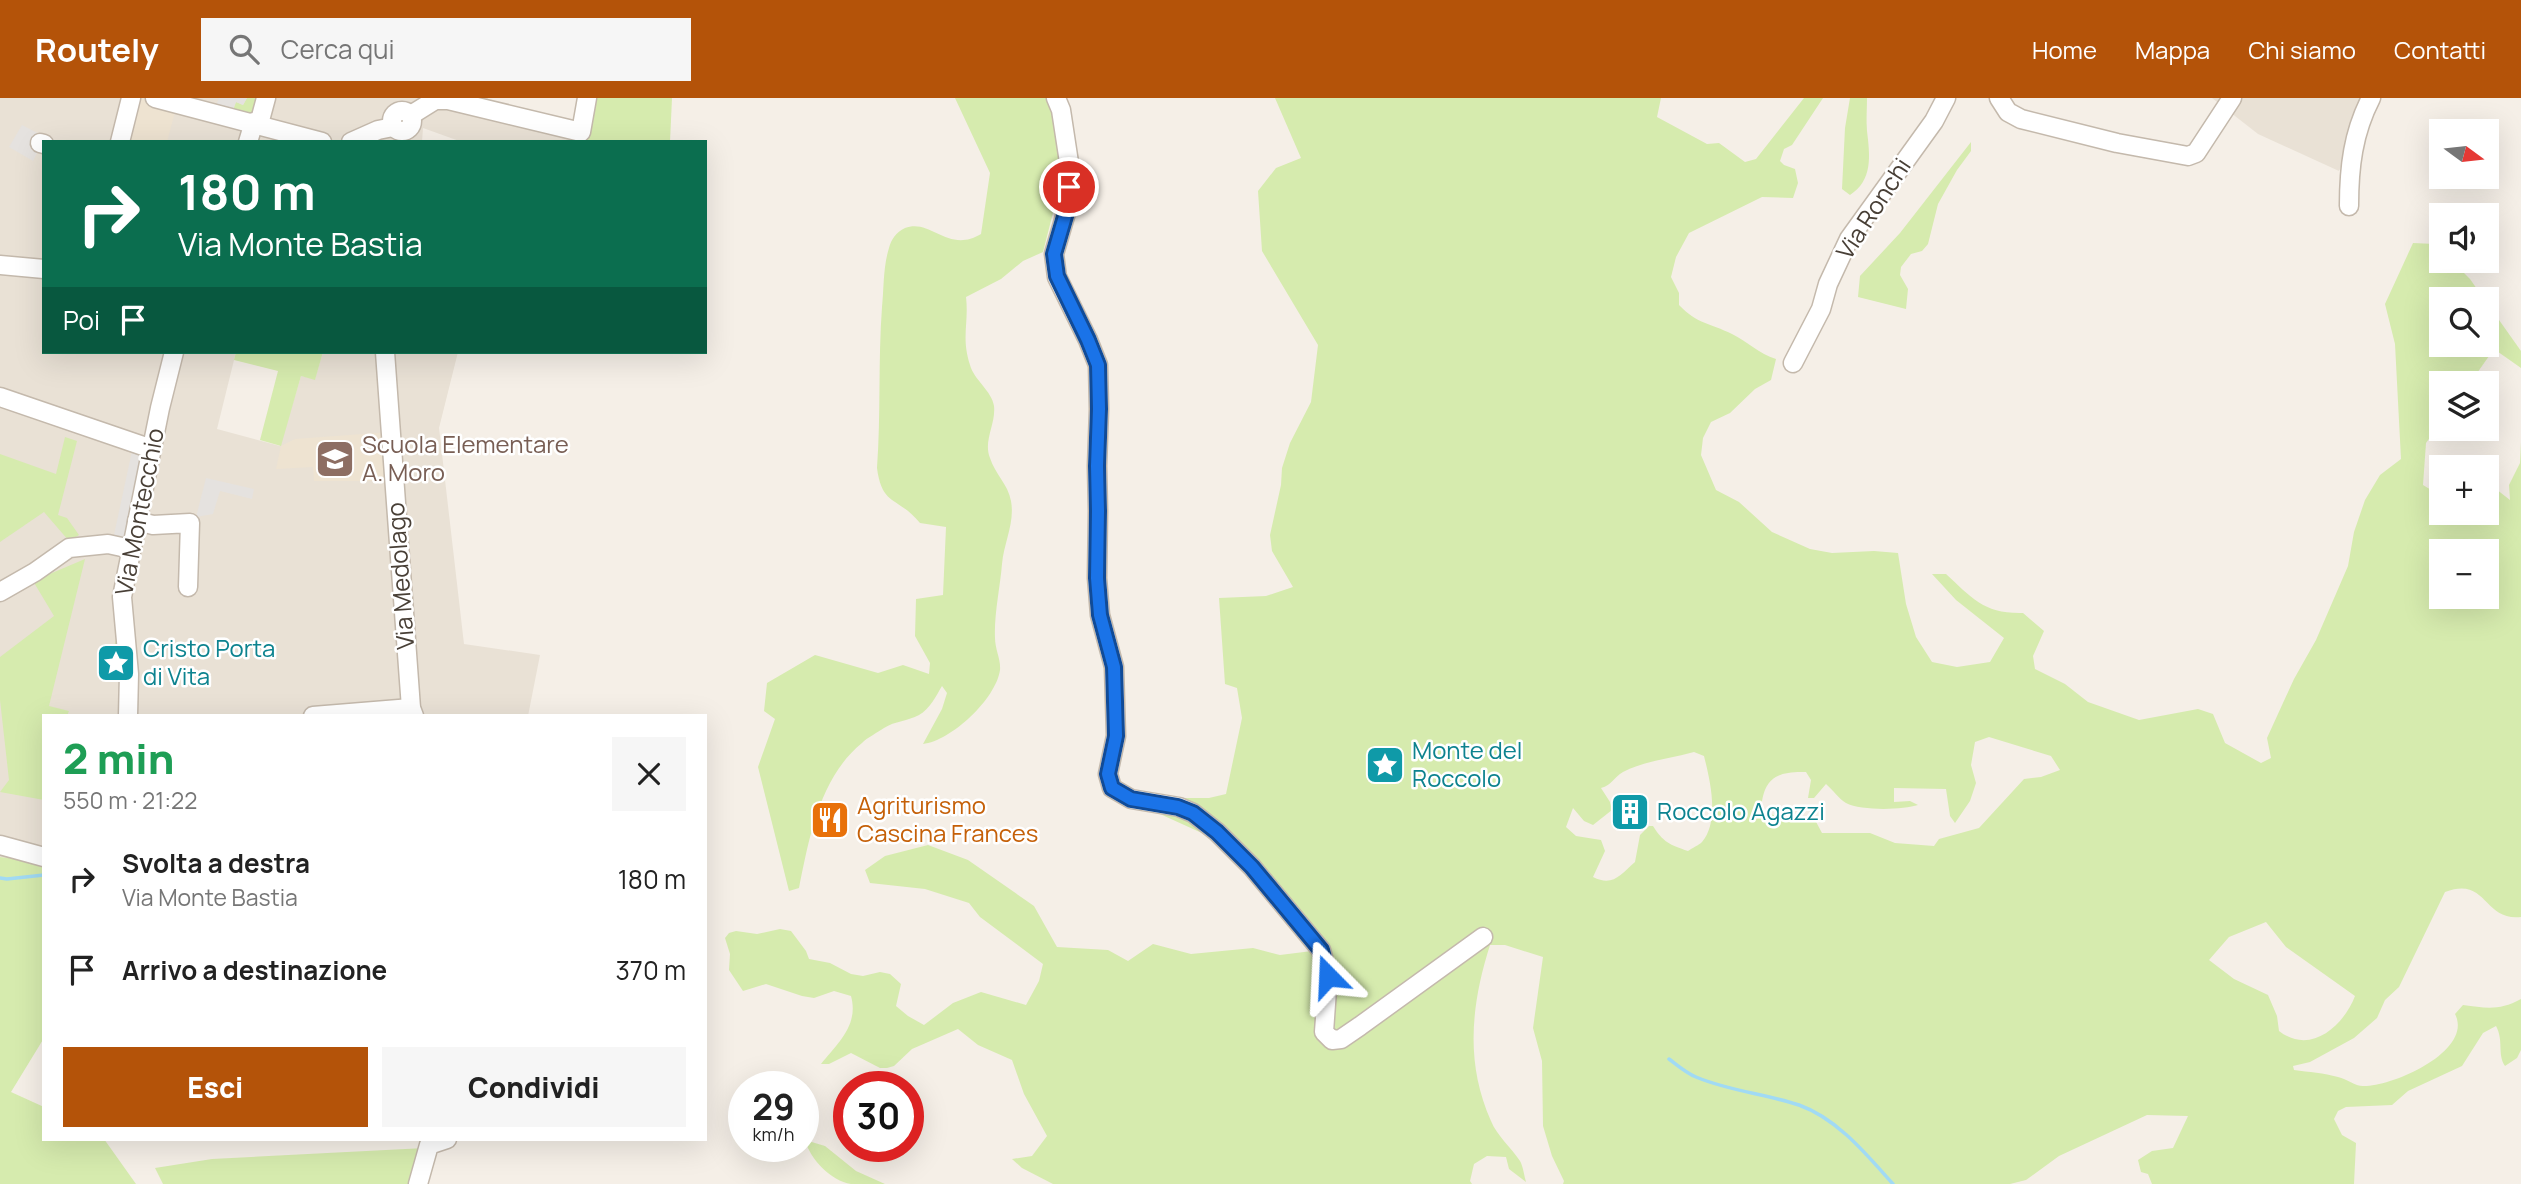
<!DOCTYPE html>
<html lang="it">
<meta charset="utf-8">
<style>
:root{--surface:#fff;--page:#f6f6f6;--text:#222;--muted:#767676;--accent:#b45309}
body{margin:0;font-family:Manrope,sans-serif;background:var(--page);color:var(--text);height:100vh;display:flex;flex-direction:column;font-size:26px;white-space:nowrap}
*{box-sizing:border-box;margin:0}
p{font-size:23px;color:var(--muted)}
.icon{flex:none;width:38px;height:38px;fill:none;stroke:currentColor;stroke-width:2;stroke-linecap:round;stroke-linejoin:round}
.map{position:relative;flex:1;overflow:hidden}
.drawer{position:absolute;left:42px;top:616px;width:665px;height:427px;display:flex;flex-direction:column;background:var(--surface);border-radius:0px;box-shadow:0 7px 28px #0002}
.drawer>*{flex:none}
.top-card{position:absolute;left:42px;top:42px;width:665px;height:214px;border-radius:0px;box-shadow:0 7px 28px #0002;background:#0b6e4f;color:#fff;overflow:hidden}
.needle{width:46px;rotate:105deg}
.fabs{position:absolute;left:2429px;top:21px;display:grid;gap:14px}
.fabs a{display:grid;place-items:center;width:70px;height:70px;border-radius:0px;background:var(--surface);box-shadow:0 7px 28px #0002;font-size:35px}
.speed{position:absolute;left:728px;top:973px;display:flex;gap:14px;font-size:35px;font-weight:700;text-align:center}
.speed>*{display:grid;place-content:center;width:91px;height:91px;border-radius:50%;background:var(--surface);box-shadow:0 7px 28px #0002;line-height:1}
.speed small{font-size:18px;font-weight:400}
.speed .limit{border:10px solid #d22;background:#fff;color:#111}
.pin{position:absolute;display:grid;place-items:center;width:60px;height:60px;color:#fff;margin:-30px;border:4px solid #fff;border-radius:50%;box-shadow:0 2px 7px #0007}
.me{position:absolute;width:77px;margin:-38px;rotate:339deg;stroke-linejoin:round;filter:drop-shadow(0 0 5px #0008)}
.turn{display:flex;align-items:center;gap:24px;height:147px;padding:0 21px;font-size:32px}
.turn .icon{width:91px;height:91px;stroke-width:2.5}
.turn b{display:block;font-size:49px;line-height:60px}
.then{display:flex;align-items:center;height:66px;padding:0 21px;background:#0003;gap:14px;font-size:26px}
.round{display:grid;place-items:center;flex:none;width:74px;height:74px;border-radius:0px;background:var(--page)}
.headline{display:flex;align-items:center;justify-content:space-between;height:119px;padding:0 21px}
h1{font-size:42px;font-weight:800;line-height:52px;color:#1e9e55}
.action{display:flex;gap:14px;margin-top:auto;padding:14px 21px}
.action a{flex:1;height:80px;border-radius:0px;background:var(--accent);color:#fff;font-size:28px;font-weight:800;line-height:80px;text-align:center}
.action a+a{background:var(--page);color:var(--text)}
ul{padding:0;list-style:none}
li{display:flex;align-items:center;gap:21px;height:91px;padding:0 21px}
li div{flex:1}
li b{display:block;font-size:26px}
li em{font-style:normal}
header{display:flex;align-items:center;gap:42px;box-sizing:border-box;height:98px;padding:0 35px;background:var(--accent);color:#fff}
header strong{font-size:33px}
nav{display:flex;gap:38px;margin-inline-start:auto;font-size:24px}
.search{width:490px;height:63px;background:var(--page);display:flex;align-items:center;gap:18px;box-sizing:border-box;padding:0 24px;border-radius:0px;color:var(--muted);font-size:26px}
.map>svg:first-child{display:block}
</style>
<header>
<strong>Routely</strong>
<div class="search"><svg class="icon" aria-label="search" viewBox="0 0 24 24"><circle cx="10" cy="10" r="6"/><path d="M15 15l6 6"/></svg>Cerca qui</div>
<nav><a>Home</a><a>Mappa</a><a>Chi siamo</a><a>Contatti</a></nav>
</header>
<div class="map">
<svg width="2521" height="1086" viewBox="0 0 2521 1086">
<rect width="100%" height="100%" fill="#f5efe7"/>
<g fill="#e9e1d5">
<path d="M0,0H488L485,10L581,34L579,44H462L423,30L422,44H44V254H236L217,331L280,348L301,278L315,281L323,254H458L439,330L464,546L540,557L528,618H44V764L0,759Z"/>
<path d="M2212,0H2376L2339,73L2258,36Z"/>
</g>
<g fill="#eee3d1">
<path d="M131,0H155L177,6L167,44H120Z"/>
<path d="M390,334L394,383H314L313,369L276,371L281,348L295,341Z"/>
</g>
<g fill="#d6ebae" fill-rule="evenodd">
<path d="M247,0H262L257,18L233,12L236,4L243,7Z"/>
<path d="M587,0H672L670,44H579Z"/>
<path d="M955,0H1051L1059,34L1058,78L1055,107L1043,154L1023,163L1001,181L966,199C969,226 961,239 970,267C974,282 992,293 994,308C996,326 983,343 990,360C995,376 1008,386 1011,403C1015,425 1004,444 1002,466C1000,490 994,516 995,540C995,551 1001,562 1000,572C996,601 951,643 923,646L942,611L947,595L942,588C936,598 930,611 919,617C908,623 895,623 884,630C877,635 868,639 862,645C820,679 809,740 799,790L789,793L758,669L775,621L764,613L767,585L815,557L878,575L903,567L929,576L930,565L915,538L916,501L943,497L946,429L920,425C898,398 882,409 877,370C881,317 878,263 882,209C884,190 883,169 889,150C891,142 896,134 905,130C931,120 948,156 981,136L990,75Z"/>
<path d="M1275,0H1661L1657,19L1707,46L1719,45L1745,64L1756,61L1804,0H1823L1792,47L1784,51L1780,63L1784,67L1795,71L1798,85L1793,100L1762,99L1689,135L1676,159L1671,179L1679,195V207C1697,226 1710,225 1732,236C1747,243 1759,256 1776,261L1771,282L1755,291L1730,315L1711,324L1703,340L1701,357L1716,392L1739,404L1772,434L1810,451L1832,455L1874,453L1898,455L1906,506L1916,539L1932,564L1957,569L1990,564L2004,540L1956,502L1932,476H1946C1972,500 1984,516 2023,515L2044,533L2033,558L2035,571L2065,586L2088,604L2139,622L2198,611L2213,616L2225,645L2261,665L2271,660L2267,640L2294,581L2316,542L2348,468L2354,434L2365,402L2380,377L2401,361L2395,246L2385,206L2413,145L2435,146L2441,152V163H2452L2470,181L2484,201H2441V247H2487V205L2521,253V270L2494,251L2470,285H2441V324L2426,345L2423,387L2441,398V415H2487V384L2510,402L2509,387L2520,365L2521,344V819C2482,823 2488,778 2445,794L2399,889L2385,902L2377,920L2354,940L2310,964L2293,968L2294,972C2309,974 2324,975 2338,979C2347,981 2355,988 2363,988C2392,989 2474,953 2455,916L2463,907C2486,910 2499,913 2521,901V952L2517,960L2505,968C2497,956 2504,943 2496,928L2483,935L2462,968L2408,993L2392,1007L2346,1009L2338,1013L2334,1021L2342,1037L2356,1045L2354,1086H2152L2148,1076L2141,1074L2138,1062L2152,1053L2173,1050L2188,1018L2147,1017L2059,1058L2026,1082L2010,1086H1563L1564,1083L1552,1058L1543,1028L1542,963L1533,930L1543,859L1505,847H1490C1471,907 1465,965 1491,1023C1497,1038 1511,1049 1520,1063C1523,1068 1524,1077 1526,1084L1509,1071L1506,1059L1487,1058L1474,1066L1470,1083L1472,1086H1053L1022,1070L1012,1061L1032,1058L1047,1038L1024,996L1012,962L978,947L958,931L912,951L894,968L887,970H880L851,955L829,966H821C838,945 859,927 851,898L834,893L814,900L802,898L766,886L743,893L729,872L730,856L725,840L729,835L736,833L757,836L780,831L791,833L806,853L809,861L830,865L851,876L863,878L880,874L890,876L901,886L896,908L908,918L924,927L953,905L981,894L1026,907L1039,883L1043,866L980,819L969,805L925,791L870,785L865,772L885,758L928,747L968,762L1034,808L1057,849L1108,852L1128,863L1153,846L1191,856L1253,850L1280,857L1320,852L1269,778L1204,736L1138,706L1145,700H1209L1226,696L1242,620L1237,590L1225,586L1219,500L1266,498L1293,489L1272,453L1270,437L1281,387L1282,370L1290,345L1311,304L1318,247L1262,153L1258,93L1276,70L1301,60ZM2441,453H2487V499H2441ZM1989,639L2051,658L2060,672L2041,679L2024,681L1979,730L1939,741L1934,748L1895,745L1870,735H1822L1814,720C1798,726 1777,718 1761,713C1763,681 1775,673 1806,674L1811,682L1808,700H1814L1826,686C1833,692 1839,701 1846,705C1861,713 1903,712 1918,707L1910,703L1894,704V690L1946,691L1950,718L1955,725L1970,703L1976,685L1971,667L1975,644ZM1694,654L1704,658C1710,682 1720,723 1702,744C1699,747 1692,750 1688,753C1670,747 1663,744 1653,728H1649L1640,737L1635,764C1620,777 1613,789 1593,779L1605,753L1601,742L1576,738L1566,729L1573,710L1584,723L1593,727L1612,712L1610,704L1601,690C1612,687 1614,679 1623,674C1646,662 1670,661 1694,654ZM2266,824L2286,849L2355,898C2344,927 2311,958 2279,933L2277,918L2268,897L2234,881L2209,862L2229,839Z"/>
<path d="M1850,0H1867C1867,11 1866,22 1867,33C1870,58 1873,82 1850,97L1842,91L1845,30Z"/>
<path d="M1971,44V53L1957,72L1938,106L1928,146L1922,153L1911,156L1901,169L1900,177L1908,191L1906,211L1858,199L1860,178L1900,135Z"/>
<path d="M236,254H323L315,282L301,278L281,348L260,342L278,273L234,262Z"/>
<path d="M65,339L77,343L58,417L67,420L79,437L69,443L44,414L0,444V356L56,376Z"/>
<path d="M85,461L49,608L69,613L67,618H44V702L0,694L9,682L0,602V559L54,518L33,483Z"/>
<path d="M116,541L129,576L108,572Z"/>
<path d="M0,759L44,764V940L11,994L44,1009V1041H104L136,1086H0Z"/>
<path d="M805,1042L825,1048L856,1073L885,1086C874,1086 862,1086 851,1086C831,1083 810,1061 805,1042Z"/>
<path d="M425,1050L413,1086H163L155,1070L212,1061Z"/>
</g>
<g fill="#e5e2df">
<path d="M219,0H247L243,7L236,4L233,12L216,7Z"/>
<path d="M22,27L45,39L33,63L9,49Z"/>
<path d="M132,353L148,358L128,441L114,437Z"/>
<path d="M206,380L254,391L252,401L220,393L213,416L196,419Z"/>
</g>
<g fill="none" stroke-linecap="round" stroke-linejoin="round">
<g stroke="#a1daf4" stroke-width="3.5">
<path d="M0,780L7,781L44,777"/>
<path d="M1669,961C1677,967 1686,975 1696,979C1729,993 1766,996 1799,1007C1838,1021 1867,1057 1893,1086"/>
</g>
<g stroke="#c4b9ac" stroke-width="21">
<g id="minor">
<path d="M155,0L322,44"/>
<path d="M1056,0L1061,12L1070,71L1068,108L1054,156L1057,179L1088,242L1098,267L1099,311L1097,368L1098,413L1097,480L1100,517L1114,569L1116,638L1108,676L1112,690L1131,701L1179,709L1193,715L1217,734L1252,769L1321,852L1328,878L1324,934L1332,942L1341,941L1360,928L1483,839"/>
<path d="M1999,0L2008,14L2021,21L2117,45L2188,58L2196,55L2232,0"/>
<circle cx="402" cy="23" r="10"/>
<path d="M411,17L435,2H448L581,34L587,0"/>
<path d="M259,26L266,0"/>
<path d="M120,44L131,0"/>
<path d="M248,44L254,24"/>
<path d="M351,44L378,32L393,29"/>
<path d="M40,45L44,46"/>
<path d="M2349,108C2349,69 2353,35 2371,0"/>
<path d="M0,167L44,171"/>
<path d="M385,254L411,610L414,618"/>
<path d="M1793,265L1821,211L1828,186L1849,141L1934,23L1946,0"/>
<path d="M0,299L152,351"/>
<path d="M137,423L153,427L190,425L188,489"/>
<path d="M0,494L35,474L69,450L108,446L131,451"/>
<path d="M128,618L129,576L122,499L160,310L174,254"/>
<path d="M313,618L411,610"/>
<path d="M0,747L44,759"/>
<path d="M418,1086L429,1047L447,1041"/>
</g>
</g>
<use href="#minor" stroke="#fff" stroke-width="18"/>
</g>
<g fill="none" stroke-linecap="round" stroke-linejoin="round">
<g stroke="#114b97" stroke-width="18">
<path id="route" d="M1069,89L1068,108L1054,156L1057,178L1088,242L1098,267L1099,311L1097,368L1098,413L1097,480L1100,517L1114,569L1116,638L1108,676L1112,690L1131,701L1178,709L1193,715L1217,734L1252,769L1321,852L1328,878"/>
</g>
<use href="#route" stroke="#1a73e8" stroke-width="12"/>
</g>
<defs>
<g id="school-square" transform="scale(2.0125)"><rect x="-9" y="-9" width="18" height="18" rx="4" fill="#8d6e63" stroke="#fff"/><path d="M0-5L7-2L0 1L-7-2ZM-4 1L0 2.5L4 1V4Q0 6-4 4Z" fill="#fff"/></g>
<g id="sight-square" transform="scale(2.0125)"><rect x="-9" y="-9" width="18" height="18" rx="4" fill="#0f9aa8" stroke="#fff"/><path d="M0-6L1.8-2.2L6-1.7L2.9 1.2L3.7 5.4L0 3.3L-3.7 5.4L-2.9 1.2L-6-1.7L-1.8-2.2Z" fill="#fff"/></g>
<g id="building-square" transform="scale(2.0125)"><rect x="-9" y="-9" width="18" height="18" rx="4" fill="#0f9aa8" stroke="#fff"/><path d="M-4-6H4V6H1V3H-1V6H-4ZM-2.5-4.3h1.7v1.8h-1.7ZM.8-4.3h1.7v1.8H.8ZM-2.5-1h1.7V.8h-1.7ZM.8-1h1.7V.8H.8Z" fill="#fff"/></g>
<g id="restaurant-square" transform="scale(2.0125)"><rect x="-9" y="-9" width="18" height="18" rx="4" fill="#e8710a" stroke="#fff"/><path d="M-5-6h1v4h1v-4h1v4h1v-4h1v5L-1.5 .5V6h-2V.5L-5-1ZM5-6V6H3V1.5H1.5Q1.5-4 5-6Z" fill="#fff"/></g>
</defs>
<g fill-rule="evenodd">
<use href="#school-square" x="335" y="361"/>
<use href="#sight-square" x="116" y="565"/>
<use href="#sight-square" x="1385" y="667"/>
<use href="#building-square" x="1630" y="714"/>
<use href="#restaurant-square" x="830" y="722"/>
</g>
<g text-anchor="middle" stroke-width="5" stroke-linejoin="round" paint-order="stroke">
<g font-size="24" fill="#483f36" stroke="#fff">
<text transform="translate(1874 111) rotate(-57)" y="8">Via Ronchi</text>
<text transform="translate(140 414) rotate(-79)" y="8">Via Montecchio</text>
<text transform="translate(401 478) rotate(-94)" y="8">Via Medolago</text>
</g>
<g font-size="24" fill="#785e54" stroke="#fff" text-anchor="start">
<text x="362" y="355">Scuola Elementare<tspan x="362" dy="28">A. Moro</tspan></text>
</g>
<g font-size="24" fill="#0d838f" stroke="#fff" text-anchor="start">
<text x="143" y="559">Cristo Porta<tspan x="143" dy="28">di Vita</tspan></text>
<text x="1412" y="661">Monte del<tspan x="1412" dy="28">Roccolo</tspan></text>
<text x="1657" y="722">Roccolo Agazzi</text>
</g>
<g font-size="24" fill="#c56008" stroke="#fff" text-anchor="start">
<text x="857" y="716">Agriturismo<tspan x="857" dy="28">Cascina Frances</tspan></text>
</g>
</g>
</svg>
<div class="fabs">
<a><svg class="needle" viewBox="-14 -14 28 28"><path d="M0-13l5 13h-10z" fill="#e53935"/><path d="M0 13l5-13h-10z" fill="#767676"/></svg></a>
<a><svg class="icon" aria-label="sound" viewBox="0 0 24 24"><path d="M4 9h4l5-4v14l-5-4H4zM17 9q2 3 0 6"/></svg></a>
<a><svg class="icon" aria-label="search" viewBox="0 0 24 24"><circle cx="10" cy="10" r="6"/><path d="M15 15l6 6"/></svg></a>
<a><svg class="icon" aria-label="layers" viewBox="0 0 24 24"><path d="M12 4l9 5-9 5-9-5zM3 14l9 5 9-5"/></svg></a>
<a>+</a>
<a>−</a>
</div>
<div class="speed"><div>29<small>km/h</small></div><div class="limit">30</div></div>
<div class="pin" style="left:1069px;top:89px;background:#d93025"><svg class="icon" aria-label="arrive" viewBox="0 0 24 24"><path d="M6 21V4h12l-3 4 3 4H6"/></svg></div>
<svg class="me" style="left:1328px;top:878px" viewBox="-20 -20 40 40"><path d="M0-17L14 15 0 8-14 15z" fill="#1a73e8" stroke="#fff" stroke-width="4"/></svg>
<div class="top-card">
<div class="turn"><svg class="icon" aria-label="right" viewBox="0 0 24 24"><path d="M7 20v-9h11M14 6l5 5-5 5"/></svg><div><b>180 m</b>Via Monte Bastia</div></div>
<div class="then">Poi<svg class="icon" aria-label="arrive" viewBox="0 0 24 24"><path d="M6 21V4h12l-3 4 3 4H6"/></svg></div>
</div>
<section class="drawer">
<div class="headline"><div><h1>2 min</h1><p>550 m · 21:22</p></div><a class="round"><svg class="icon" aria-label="close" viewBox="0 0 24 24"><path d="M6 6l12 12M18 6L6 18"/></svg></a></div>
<ul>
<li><svg class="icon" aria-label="right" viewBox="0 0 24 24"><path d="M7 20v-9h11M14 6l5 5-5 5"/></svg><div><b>Svolta a destra</b><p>Via Monte Bastia</p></div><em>180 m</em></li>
<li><svg class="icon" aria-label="arrive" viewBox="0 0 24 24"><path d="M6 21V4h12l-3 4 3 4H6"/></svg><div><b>Arrivo a destinazione</b></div><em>370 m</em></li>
</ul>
<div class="action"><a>Esci</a><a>Condividi</a></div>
</section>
</div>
